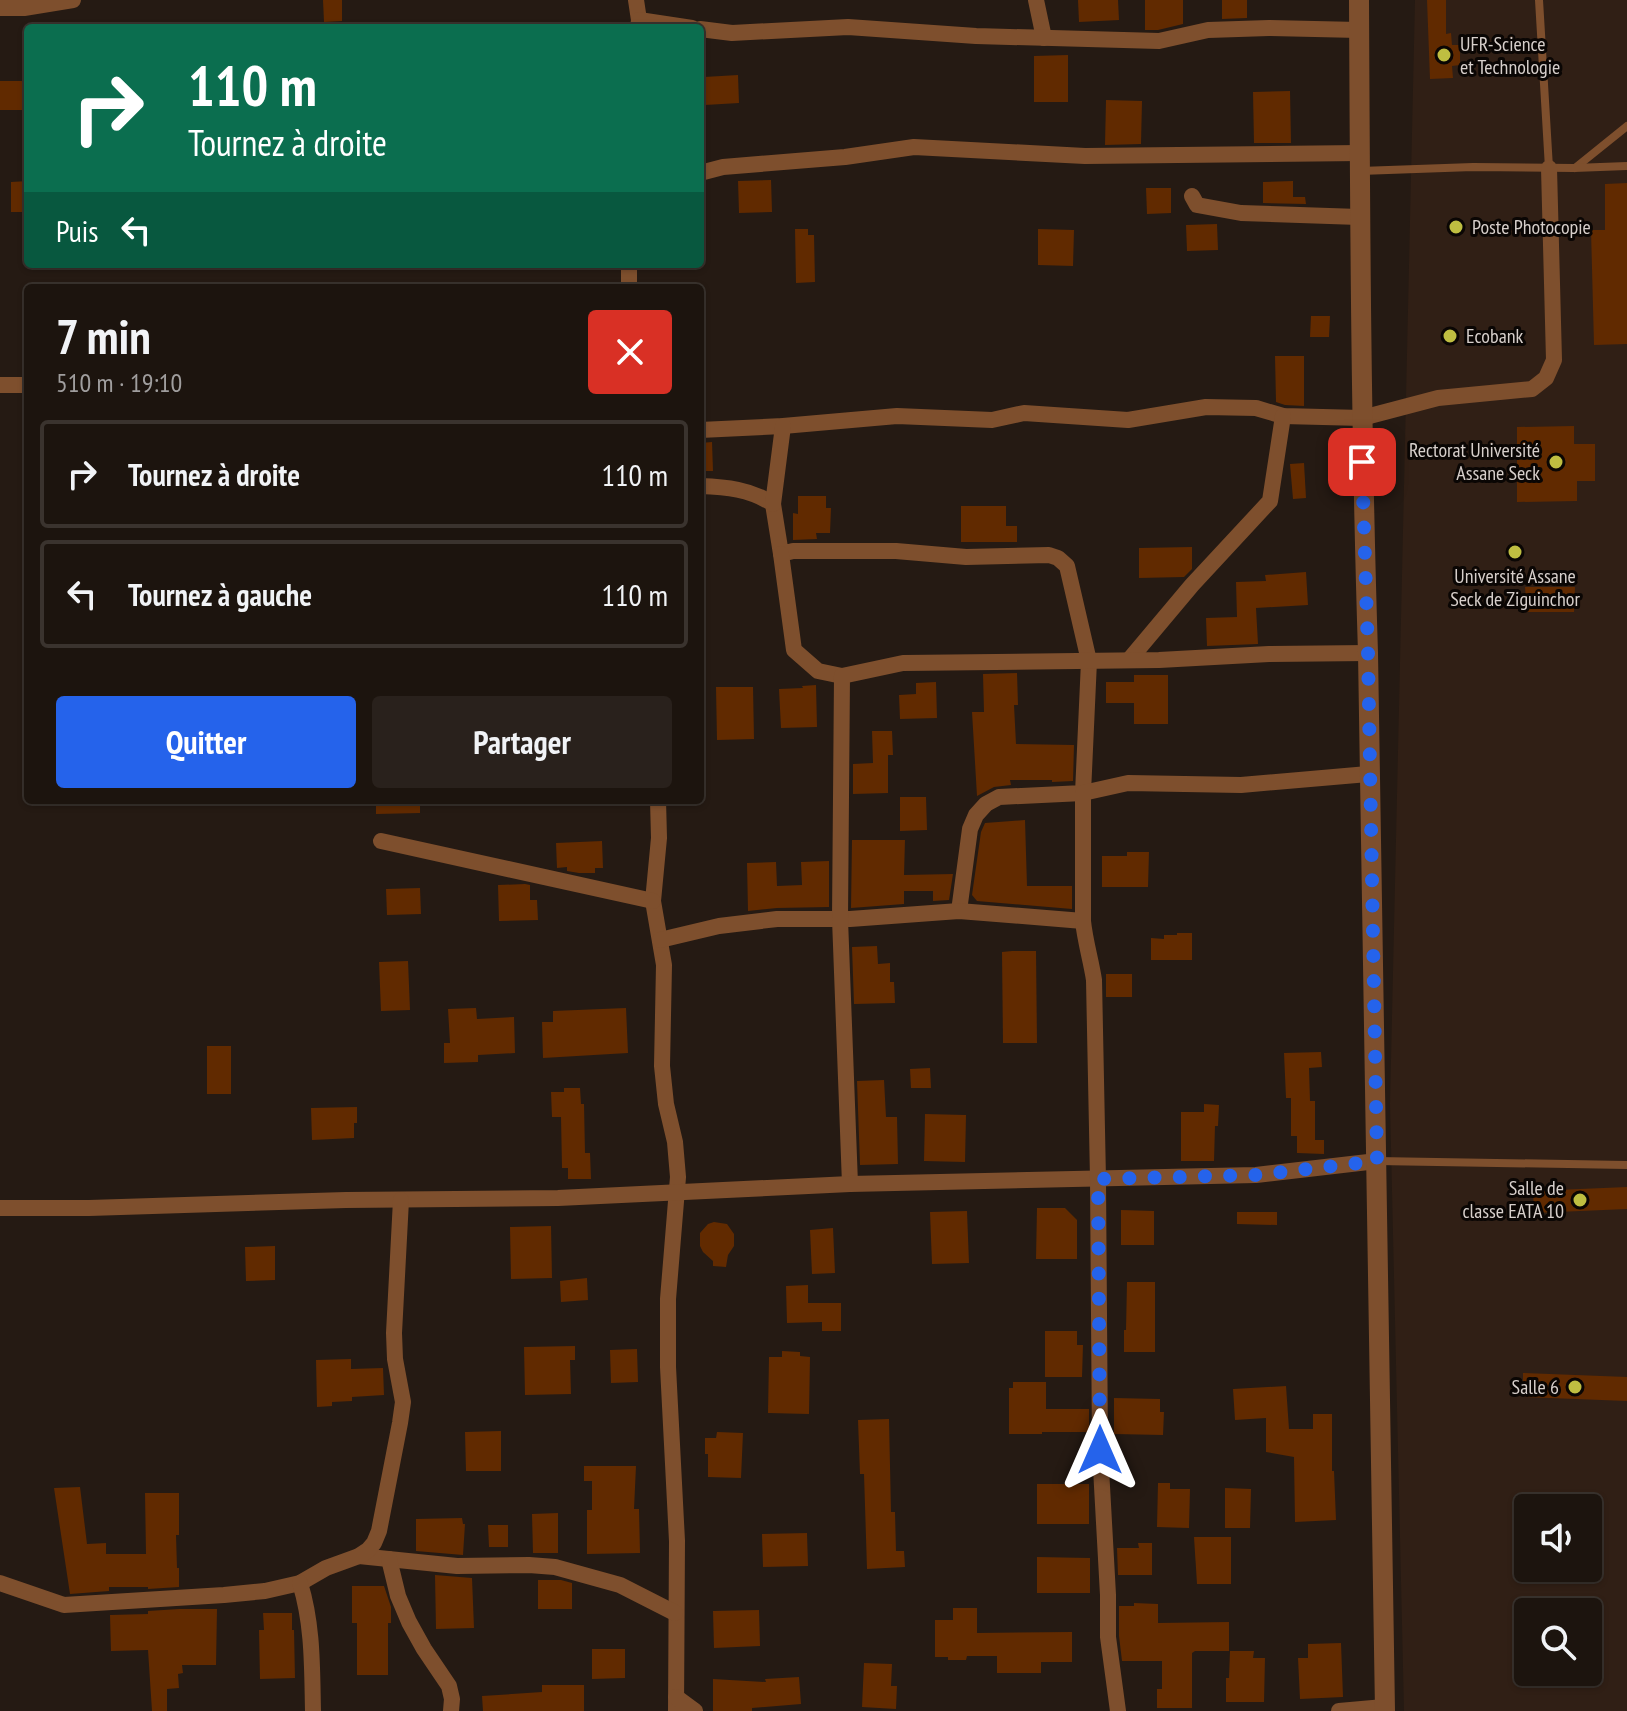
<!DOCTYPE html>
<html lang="fr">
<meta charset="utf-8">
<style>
:root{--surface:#1c140e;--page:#29211c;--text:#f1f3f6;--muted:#a09e9e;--line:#3a332e;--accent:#2563eb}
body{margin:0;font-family:"PT Sans Narrow",sans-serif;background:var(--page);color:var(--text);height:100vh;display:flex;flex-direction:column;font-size:30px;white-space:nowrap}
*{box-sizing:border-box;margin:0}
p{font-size:26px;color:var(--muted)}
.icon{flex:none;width:44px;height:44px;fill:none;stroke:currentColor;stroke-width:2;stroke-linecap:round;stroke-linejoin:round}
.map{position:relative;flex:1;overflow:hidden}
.side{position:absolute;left:24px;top:284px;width:680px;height:520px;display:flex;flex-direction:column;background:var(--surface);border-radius:8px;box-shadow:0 2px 6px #0004,0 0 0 2px var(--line)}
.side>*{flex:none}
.top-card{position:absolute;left:24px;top:24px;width:680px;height:244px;border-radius:8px;box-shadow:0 2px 6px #0004,0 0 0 2px var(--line);background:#0b6e4f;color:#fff;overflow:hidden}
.buttons{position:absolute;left:1514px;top:1494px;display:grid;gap:16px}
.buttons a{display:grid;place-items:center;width:88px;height:88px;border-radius:8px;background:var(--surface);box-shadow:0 2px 6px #0004,0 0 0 2px var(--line);font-size:40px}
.pin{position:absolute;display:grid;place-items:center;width:68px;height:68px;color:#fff;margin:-34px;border-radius:16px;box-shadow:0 4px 12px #0006}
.me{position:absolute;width:88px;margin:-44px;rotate:0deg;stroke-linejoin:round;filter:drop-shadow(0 0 6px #0008)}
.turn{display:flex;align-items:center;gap:28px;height:168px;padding:0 32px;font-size:36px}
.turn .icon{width:104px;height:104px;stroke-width:2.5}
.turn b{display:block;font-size:56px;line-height:68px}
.then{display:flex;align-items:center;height:76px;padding:0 32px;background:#0003;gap:16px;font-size:30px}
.round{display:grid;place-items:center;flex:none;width:84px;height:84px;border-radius:8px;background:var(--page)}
.headline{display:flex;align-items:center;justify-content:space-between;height:136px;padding:0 32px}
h1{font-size:48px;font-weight:800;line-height:60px}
.button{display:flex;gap:16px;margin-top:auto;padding:16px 32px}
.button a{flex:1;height:92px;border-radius:8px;background:var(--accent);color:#fff;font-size:32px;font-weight:800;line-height:92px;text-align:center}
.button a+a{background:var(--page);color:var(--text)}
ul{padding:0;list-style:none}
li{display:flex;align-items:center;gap:24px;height:108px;margin:0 16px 12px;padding:0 16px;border:4px solid var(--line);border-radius:8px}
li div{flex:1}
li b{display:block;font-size:30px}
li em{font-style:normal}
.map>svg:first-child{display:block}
</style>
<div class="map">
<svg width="1627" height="1711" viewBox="0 0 1627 1711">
<rect width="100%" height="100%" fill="#251a13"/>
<path fill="#301f15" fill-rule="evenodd" d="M1415,0H1627V1711H1404L1390,1104ZM1528,1508H1588V1568H1528ZM1528,1612H1588V1672H1528Z"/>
<g fill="#612a00">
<path d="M323,0H342V21L324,22Z"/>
<path d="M1078,0H1118L1119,20L1079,22Z"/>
<path d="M1145,0H1183V24L1158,30H1145Z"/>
<path d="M1222,0H1247V18L1222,19Z"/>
<path d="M1427,0H1446V34L1451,33L1452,45H1460V65L1452,66L1453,78L1430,79Z"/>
<path d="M1068,55V102H1034V56Z"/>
<path d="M738,75L739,103L705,105L704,77Z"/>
<rect x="0" y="81" width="28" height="29"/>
<path d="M1290,91L1291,143H1254L1253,92Z"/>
<path d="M1106,100L1142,101L1141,144L1105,145Z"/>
<path d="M771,180L772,212L739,213L738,181Z"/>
<path d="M28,181V212H11V182Z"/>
<path d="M1293,181V197H1305L1306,204L1263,203V182Z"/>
<path d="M1627,183V344L1594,345L1591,230H1605V184Z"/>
<path d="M1146,188H1171V213L1147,214Z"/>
<path d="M1217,224L1218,250L1187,251L1186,225Z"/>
<path d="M795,229H808V235H814L815,282L796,283Z"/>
<path d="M1038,229L1074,230L1073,266L1038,265Z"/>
<path d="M1311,316H1330L1329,337H1310Z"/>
<path d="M1275,356H1304V406L1285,405L1276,402Z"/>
<path d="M1574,426V444H1595V481H1577V501L1517,502V427Z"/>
<path d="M712,442L713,471H700V443Z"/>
<path d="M1304,463L1306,498L1293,499L1290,464Z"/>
<path d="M798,496H826V508H831L830,533H816L817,539L793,540V513L798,514Z"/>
<path d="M961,506H1006V526H1017V542H961Z"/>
<path d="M1192,547V569L1184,577L1139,578V548Z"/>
<path d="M1306,572L1308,605L1256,608L1258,644L1207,646L1206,618L1237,617L1236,582L1266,581L1265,575Z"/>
<path d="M1525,587H1575L1574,612H1527Z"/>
<path d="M1017,673L1018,705H1014L1016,744L1074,745L1073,781L1052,782V780H1010L1011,785L994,787L977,796L972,712H984L983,674Z"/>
<path d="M1134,675H1168V724H1134V703H1106V682H1134Z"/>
<path d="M936,682L937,718L900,719L899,695L916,694V683Z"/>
<path d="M816,685L817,727L781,728L779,689L803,688L802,686Z"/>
<path d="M716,687H753L754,739L717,740Z"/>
<path d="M872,731H892L893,755H888V793L853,794V764L873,763Z"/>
<path d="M900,797H926L927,830L900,831Z"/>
<path d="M376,800H420V813L376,814Z"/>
<path d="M1025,820L1027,886H1072V909L977,901L972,895L981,832L985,823Z"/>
<path d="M852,840H905L904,875L953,874L949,900L933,901V891H904V904L851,908Z"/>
<path d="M602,841L603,868H595V873H579L567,871V867L557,868L556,843Z"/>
<path d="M1127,852H1149L1148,887H1102V856H1127Z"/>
<path d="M829,861V907L777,908L748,911L747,863L776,862L777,886L802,885L801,862Z"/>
<path d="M525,884L530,885V900H537L538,920L499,921L498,885Z"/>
<path d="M420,888L421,914L387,915L386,889Z"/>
<path d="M1177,933H1192V960H1151V938L1164,939V935H1177Z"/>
<path d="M877,946L878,964L890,963V982H894L895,1003L854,1004L852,947Z"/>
<path d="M1012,951H1036L1037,1043H1003L1002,952Z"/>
<path d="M408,961L410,1010L381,1011L379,962Z"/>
<rect x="1106" y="974" width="26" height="23"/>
<path d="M476,1008L477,1019L514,1017L515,1053L478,1055V1062L444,1063V1043H450L448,1009Z"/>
<path d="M626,1008L628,1053L543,1058L542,1022H553V1011Z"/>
<rect x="207" y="1046" width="24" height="48"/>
<path d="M1321,1052L1322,1067L1309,1068L1310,1101H1315V1140H1324V1154L1297,1153V1136H1291V1098H1286L1284,1053Z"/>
<path d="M930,1068L931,1088H911L910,1069Z"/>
<path d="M884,1080L886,1117H897L898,1164L860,1165L857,1081Z"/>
<path d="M564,1088H580L581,1104H584L585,1153H590L591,1179H568V1168H562L561,1117H552L551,1092H564Z"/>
<path d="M1204,1104L1219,1105L1218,1126H1215L1214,1161H1181V1112H1204Z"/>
<path d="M357,1107V1123H354V1138L312,1140L311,1108Z"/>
<path d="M925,1114L966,1115L965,1162L924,1161Z"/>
<path d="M1627,1187V1209L1534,1213L1533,1191Z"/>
<path d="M1037,1208H1065L1077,1220V1259H1036Z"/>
<path d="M1121,1210L1154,1211V1245H1121Z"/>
<path d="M967,1211L969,1263L932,1264L930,1212Z"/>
<path d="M1237,1212H1277V1225L1237,1224Z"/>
<path d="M714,1222L727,1224L734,1234V1246L728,1255L726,1267L713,1266V1261L703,1252L700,1246V1233L708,1224Z"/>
<path d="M551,1226L552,1278L511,1279L510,1227Z"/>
<path d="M833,1228L835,1273L812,1274L810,1230Z"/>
<path d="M275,1246V1280L246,1281L245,1247Z"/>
<path d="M587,1278L588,1300L561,1302L560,1281Z"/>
<path d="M1127,1282H1155V1352H1124V1330H1126Z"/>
<path d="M808,1285V1303H841V1331H822V1322L787,1323L786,1286Z"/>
<path d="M1045,1331H1077V1345H1083L1082,1377H1045Z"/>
<path d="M575,1346V1360H570L571,1394L525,1395L524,1347Z"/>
<path d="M637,1349L638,1382L611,1383L610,1350Z"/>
<path d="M782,1351L800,1352V1356L810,1357L809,1414L768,1413L769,1357H782Z"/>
<path d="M351,1359V1369L383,1368L384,1395L352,1397V1401L332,1402V1406L317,1407L316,1360Z"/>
<path d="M1523,1373L1627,1377V1401L1523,1397Z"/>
<path d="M1013,1382H1046V1409H1089V1432H1042V1434H1009V1388H1013Z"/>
<path d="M1286,1386L1289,1429H1313V1414H1332V1471H1334L1336,1520L1295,1522L1294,1457L1266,1452V1418L1235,1420L1233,1389Z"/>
<path d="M1114,1398L1160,1399V1412H1164L1163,1435L1114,1434Z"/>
<path d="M889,1419L891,1512H895L896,1551H904L905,1567L867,1569L864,1474H860L858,1420Z"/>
<path d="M501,1431V1471H466L465,1432Z"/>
<path d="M717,1432L743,1433L741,1478L708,1477V1454H705V1438H716Z"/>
<path d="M584,1466H636L634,1509H639L640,1553L587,1554V1510H592V1481H584Z"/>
<path d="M1158,1483H1170V1489H1190L1189,1528L1157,1527Z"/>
<rect x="1037" y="1484" width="52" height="40"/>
<path d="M80,1487L87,1544L106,1543V1554H146L145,1493H179V1535H176L177,1568H179V1587L148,1589V1587H109V1591L70,1594L54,1488Z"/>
<path d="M1225,1488L1251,1489L1250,1528H1225Z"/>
<path d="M558,1513V1553H533L532,1514Z"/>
<path d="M462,1518L463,1524H465L463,1555L416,1551V1519Z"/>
<path d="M488,1525H508V1547H489Z"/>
<path d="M807,1533L808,1566L763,1567L762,1534Z"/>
<path d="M1194,1537H1231V1584H1197Z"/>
<path d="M1138,1543H1152V1575H1118L1117,1548H1139Z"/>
<path d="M1037,1557L1090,1558V1593H1037Z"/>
<path d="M435,1575L472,1578L474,1628L436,1629Z"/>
<path d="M538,1580H561L572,1583V1609H538Z"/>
<path d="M352,1586H384L391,1607V1623H388V1675H357V1623H352Z"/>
<path d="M1134,1603L1158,1604V1623L1229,1622V1651H1195L1192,1653V1708H1157V1689H1162V1661H1122L1119,1636V1606H1134Z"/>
<path d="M953,1608H977V1633L1072,1632V1662H1041V1673H997V1656H967L966,1660H948V1657H935V1620H953Z"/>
<path d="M179,1609H217L216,1665H182L183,1673L178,1674L179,1688L167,1689V1711H152L148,1650L111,1651L110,1615L148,1614V1611Z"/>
<path d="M759,1610L760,1646L714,1648L713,1611Z"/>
<path d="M263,1613H292V1630H294L295,1678L260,1679L259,1630H264Z"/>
<path d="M1341,1643L1343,1697L1300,1699L1298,1658H1308V1644Z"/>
<path d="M592,1649H625V1678L592,1679Z"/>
<path d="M1230,1651H1254L1253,1658H1265L1264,1702H1226V1678H1229Z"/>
<path d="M864,1663L892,1664L891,1686H897L896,1709L862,1707Z"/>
<path d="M799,1677L801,1704L752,1708V1711H713V1679L766,1682L765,1679Z"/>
<path d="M542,1685H584V1711H483L482,1696L542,1692Z"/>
</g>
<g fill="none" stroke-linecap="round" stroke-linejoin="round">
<g stroke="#7e4f2d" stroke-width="8">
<path d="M1539,0L1549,168"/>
<path d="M1575,168L1627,126"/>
<path d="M1360,171L1473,167L1574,168L1627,166"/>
<path d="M1377,1161L1627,1165"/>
</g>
<g stroke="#7e4f2d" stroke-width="16">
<path d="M636,0L639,20L638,28"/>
<path d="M1036,0L1044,38"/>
<path d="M0,8H24L73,0"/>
<path d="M639,20L692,28"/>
<path d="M700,29L732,33L848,27L976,36L1159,41L1208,30L1269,28L1359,30"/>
<path d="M700,173L723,167L845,157L914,147L1085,156L1360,153"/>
<path d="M1192,196L1197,205L1241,213L1359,217"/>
<path d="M629,288V264"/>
<path d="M0,385H28"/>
<path d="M700,430L783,426L897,416L992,420L1024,413L1128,420L1206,407L1256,408L1283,416L1362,418L1438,398L1532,389L1546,378L1554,360L1549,168"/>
<path d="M700,486C726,487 750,489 773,504L781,554L793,551H896L966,557L1049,555L1058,558L1067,566L1089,661L1083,793L999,797L986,804L976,815L970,829L959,911"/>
<path d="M773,504L783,426"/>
<path d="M781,554L794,650L818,671L842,676"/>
<path d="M1129,660L1192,585L1270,501L1283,416"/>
<path d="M658,800L659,838L653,901L664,965L662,1066L666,1104L675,1142L678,1177L668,1299V1367L677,1541L676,1711"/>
<path d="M381,841L653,901"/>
<path d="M660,940L719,926L777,919H850L959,911L1083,921"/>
<path d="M850,1184L840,919L842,676L903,663L1159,660L1269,654L1368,653"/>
<path d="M0,1208H89L346,1200L558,1198L850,1184L1256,1175L1377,1161"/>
<path d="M359,1556L457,1566L529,1565L555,1567L620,1585L675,1613"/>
<path d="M389,1559L398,1596L409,1622L424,1649L449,1686L452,1699L451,1711"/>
<path d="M0,1583L64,1605L224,1595L265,1591L300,1583L326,1568L359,1556L368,1550L374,1543L379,1531L400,1423L403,1402L395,1359L394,1333L401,1200"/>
<path d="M300,1583C313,1625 312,1667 313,1711"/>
<path d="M676,1697L695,1711"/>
<path d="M1118,1711L1108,1637V1595L1100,1450L1098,1179L1094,980C1091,960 1085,941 1083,921V793L1128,783L1241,785L1368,774"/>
<path d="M1339,1711L1384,1707"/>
</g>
<path stroke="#7e4f2d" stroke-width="20" d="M1359,0C1360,218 1361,435 1368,653L1385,1711"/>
</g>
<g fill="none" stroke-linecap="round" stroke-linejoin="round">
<path stroke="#2563eb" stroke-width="14" stroke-dasharray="0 25.2" d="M1100,1450L1098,1179L1256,1175L1377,1161L1368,653L1362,462"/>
</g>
<g fill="#bfbe41" stroke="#0a0604" stroke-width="3">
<circle cx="1444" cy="55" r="8"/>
<circle cx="1456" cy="227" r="8"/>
<circle cx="1450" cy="336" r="8"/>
<circle cx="1556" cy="462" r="8"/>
<circle cx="1515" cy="552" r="8"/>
<circle cx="1580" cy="1200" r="8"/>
<circle cx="1575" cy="1387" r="8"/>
</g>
<g text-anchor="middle" stroke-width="6" stroke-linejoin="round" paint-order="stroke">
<g font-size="20" fill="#d7cfcb" stroke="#0a0604" text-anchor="start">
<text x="1460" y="51">UFR-Science<tspan x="1460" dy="23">et Technologie</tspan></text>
<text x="1472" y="234">Poste Photocopie</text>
<text x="1466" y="343">Ecobank</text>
<text x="1540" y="457" text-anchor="end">Rectorat Université<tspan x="1540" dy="23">Assane Seck</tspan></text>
<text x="1515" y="583" text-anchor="middle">Université Assane<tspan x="1515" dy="23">Seck de Ziguinchor</tspan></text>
<text x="1564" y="1195" text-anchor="end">Salle de<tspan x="1564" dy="23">classe EATA 10</tspan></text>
<text x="1559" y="1394" text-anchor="end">Salle 6</text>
</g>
</g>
</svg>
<div class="buttons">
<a><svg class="icon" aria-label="sound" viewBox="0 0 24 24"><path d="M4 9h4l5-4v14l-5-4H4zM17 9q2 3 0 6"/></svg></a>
<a><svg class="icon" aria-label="search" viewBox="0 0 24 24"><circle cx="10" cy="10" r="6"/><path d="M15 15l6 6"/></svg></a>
</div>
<div class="pin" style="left:1362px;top:462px;background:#d93025"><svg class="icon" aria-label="arrive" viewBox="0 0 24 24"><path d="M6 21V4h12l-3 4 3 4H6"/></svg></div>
<svg class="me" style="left:1100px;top:1450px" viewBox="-20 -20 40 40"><path d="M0-17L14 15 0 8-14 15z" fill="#2563eb" stroke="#fff" stroke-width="4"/></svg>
<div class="top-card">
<div class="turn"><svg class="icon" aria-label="right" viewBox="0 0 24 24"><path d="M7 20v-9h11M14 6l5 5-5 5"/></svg><div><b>110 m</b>Tournez à droite</div></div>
<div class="then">Puis<svg class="icon" aria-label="left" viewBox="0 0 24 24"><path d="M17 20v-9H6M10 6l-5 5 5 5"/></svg></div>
</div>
<section class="side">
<div class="headline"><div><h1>7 min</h1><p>510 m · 19:10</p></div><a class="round" style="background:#d93025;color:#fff"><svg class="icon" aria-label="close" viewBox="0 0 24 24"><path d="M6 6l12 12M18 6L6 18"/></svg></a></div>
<ul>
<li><svg class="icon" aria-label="right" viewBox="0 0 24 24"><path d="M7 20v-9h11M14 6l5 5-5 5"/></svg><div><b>Tournez à droite</b></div><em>110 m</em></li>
<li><svg class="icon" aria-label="left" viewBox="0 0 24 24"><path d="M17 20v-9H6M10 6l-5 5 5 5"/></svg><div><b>Tournez à gauche</b></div><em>110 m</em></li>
</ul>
<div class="button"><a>Quitter</a><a>Partager</a></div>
</section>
</div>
